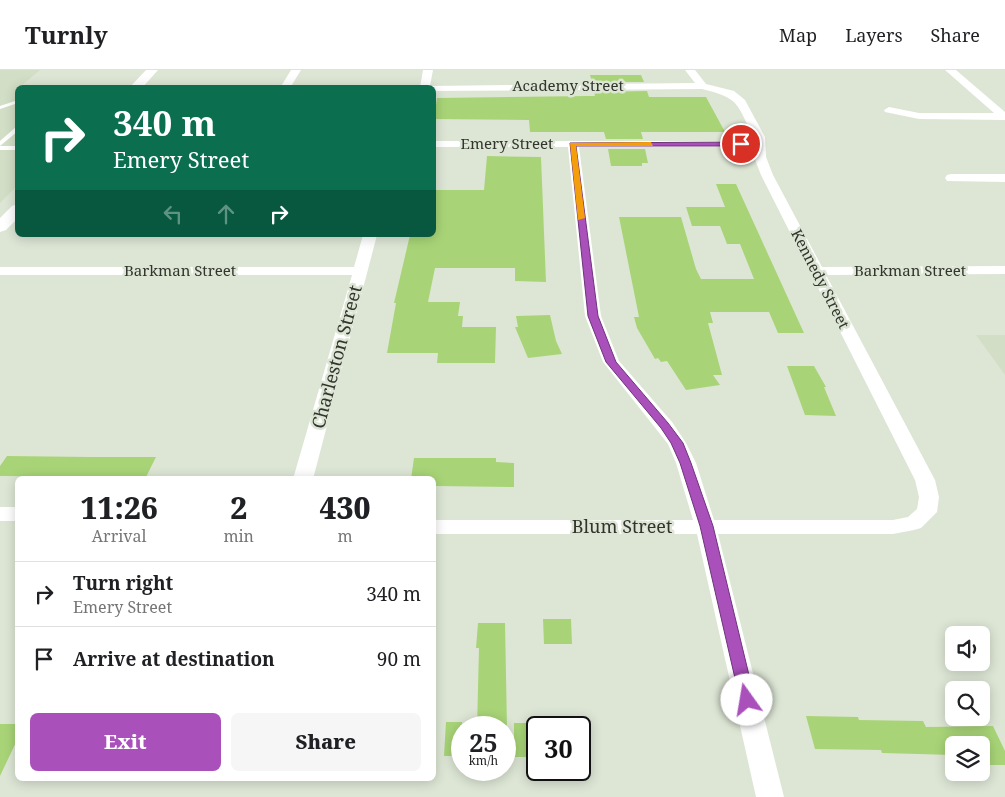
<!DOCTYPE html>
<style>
:root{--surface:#fff;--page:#f6f6f6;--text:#202124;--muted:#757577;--line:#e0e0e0;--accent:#a950bb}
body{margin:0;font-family:"Noto Serif",serif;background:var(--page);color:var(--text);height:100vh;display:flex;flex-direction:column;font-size:19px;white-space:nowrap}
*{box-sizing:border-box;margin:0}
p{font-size:16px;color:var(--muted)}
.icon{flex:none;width:28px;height:28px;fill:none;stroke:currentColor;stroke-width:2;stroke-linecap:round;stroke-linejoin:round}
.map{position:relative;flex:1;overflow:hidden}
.side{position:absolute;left:15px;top:406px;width:421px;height:305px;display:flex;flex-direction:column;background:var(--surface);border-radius:8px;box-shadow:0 2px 12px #0003}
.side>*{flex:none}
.banner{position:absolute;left:15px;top:15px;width:421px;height:152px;border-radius:8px;box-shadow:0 2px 12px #0003;background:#0b6e4f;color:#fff;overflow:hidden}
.controls{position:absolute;left:945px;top:556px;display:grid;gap:10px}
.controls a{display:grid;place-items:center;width:45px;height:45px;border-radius:8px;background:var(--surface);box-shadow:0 2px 12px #0003;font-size:25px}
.speed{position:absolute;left:451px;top:646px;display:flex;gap:10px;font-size:25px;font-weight:700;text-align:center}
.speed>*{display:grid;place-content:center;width:65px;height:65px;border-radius:50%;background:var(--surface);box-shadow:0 2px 12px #0003;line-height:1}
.speed small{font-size:12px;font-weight:400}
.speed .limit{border:2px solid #111;border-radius:8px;background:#fff;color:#111}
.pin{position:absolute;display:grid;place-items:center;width:42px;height:42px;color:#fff;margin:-21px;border:2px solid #fff;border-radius:50%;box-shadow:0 1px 5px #0007}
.me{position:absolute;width:55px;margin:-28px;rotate:347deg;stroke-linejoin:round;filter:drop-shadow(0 0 4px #0008)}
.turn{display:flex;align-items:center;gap:18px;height:105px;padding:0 15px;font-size:22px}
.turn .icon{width:65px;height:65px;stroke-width:2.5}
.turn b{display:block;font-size:35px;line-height:42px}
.lanes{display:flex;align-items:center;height:48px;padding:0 15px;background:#0003;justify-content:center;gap:25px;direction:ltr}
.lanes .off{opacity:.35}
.eta{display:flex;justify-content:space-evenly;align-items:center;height:85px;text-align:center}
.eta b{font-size:30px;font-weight:800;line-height:35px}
.button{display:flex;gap:10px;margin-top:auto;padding:10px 15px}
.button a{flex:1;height:58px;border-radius:8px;background:var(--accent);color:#fff;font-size:20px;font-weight:800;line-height:58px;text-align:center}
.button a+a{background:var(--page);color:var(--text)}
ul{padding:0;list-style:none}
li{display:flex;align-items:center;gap:15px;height:65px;padding:0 15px;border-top:1px solid var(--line)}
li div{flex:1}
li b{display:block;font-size:19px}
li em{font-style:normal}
header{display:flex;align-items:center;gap:30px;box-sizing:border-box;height:70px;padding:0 25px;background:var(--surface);border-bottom:1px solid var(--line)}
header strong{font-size:24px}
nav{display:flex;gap:28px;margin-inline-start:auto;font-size:18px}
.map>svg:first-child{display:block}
</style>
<header>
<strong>Turnly</strong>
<nav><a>Map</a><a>Layers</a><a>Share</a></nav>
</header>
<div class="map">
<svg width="1005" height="727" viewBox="0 0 1005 727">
<rect width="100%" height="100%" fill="#dde6d5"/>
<g fill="#d2dfc6">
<path d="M0,0H40L22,15H118L116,18H18L17,116L0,133Z"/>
<path d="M976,265H1005V305Z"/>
</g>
<g fill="#a8d477">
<path d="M590,5H641L644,12H592Z"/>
<path d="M647,21L649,27H706L725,62H641L643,69H606L604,62H530L529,50L434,49L437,28L589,26H595L594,22Z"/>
<path d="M608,79H645L648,93H642V96H611Z"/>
<path d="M487,86L541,87L546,212L515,211V198H435L428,232H460L458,246H463L462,257H496L495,293H437L438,283H387L396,233H394L410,165H434V120H484Z"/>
<path d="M716,114H736L804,263H778L769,242H710L713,253H708L722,305H713L720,315L686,320L667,291L661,292L658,288L655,289L637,258L634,247H639L619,147H681L696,199L701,209H754L740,174H727L720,156H692L686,137H725Z"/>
<path d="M550,245L556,271L562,284L528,288L515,257H518L516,246Z"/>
<path d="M787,296H814L826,317H824L836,346L805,345Z"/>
<path d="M7,386L91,387H156L146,407L0,406V396Z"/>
<path d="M414,388H496V392L514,393V417L434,416V409H411Z"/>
<path d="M543,549H571L572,574H544Z"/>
<path d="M478,553H505L507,658H477L479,578H476Z"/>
<path d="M806,646L858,647L859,650L923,651L926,657L993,656L1005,681V695H984L981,690V675H954V687L953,685L882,683L881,680L815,679Z"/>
<path d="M446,652H462V686H444Z"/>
<rect x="514" y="653" width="24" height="34"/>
<path d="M0,654H18V668L0,706Z"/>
</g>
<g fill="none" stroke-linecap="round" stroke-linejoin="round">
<g fill="#fff" fill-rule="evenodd">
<path d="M18,30V33L0,39V36Z"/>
<path d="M16,57H18V61L0,76V71Z"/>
<rect x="0" y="76" width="18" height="4"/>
</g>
<g fill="#fff" fill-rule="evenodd">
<path d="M291,0H301L290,18H280Z"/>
<path d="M423,0H433L430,16L695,13L685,0H695L706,14L734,21L745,30L765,67L766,87L773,105L822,197L1005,196V204L826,205L935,410L939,427L937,442L921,458L914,460L893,464H718L784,727H756L697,464H434V450H693L676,393L668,374L603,292L585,246L568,77H434V71H754L753,67C737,34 740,28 702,19L434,21V18H420ZM579,77H754V87L761,105L915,410L919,427L917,439L908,447L893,450H714L696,393L686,373L672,352L619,291L601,246Z"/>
<path d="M945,0H956L1005,42V50L919,49L885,42L884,40L889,37L919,43H994Z"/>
<path d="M951,104H1005V112L947,111L945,108L947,105Z"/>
<path d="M363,165H377L313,409H293L352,205H0V197H354Z"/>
<rect x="0" y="437" width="18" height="14"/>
</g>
<g fill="#fff" fill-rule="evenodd">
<path d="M146,0H158L142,18H129Z"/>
<path d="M18,134V148L6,160L0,162V148L12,136Z"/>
</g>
</g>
<path fill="#a950bb" stroke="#6e347a" d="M570,73L741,72L745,74L741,76H576L598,246L616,292L668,353L683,373L691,393L713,456L755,630L753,634L747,636L742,634L740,630L700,456L680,393L671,373L661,358L606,292L588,246Z"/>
<path fill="#f59e0b" d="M651,72L653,76H576L585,148L578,150L570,73Z"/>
<g text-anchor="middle" stroke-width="5" stroke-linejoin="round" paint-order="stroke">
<g font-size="15" fill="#31352e" stroke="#dde6d5">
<text x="568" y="21">Academy Street</text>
<text x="507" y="79">Emery Street</text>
<text x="180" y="206">Barkman Street</text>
<text x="910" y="206">Barkman Street</text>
<text transform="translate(820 209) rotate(63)" y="5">Kennedy Street</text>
</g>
<g font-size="18" fill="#31352e" stroke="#dde6d5">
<text transform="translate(337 287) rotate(-75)" y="6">Charleston Street</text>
<text x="622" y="463">Blum Street</text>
</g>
</g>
</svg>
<div class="controls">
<a><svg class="icon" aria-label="sound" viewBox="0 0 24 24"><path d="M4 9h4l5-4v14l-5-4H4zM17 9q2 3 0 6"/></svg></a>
<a><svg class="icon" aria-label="search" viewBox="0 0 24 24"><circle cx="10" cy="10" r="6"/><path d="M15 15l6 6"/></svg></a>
<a><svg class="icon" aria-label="layers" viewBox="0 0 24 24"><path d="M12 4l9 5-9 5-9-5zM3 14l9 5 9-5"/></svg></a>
</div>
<div class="speed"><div>25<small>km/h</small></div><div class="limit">30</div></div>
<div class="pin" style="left:741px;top:74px;background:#d93025"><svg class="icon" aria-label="arrive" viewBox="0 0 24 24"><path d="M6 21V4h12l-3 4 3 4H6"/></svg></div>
<svg class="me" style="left:747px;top:630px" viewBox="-20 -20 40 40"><circle r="19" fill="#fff"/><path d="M0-13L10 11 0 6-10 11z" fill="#a950bb"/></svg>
<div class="banner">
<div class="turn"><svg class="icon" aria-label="right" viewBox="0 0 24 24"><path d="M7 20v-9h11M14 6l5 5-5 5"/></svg><div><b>340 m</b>Emery Street</div></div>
<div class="lanes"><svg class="icon off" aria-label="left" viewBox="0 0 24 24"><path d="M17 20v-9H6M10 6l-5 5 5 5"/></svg><svg class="icon off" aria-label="ahead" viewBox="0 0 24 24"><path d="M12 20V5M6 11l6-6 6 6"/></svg><svg class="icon" aria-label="right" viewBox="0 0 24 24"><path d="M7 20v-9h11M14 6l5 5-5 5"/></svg></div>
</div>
<section class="side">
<div class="eta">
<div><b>11:26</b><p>Arrival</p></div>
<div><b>2</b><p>min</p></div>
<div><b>430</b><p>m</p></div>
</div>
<ul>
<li><svg class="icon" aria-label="right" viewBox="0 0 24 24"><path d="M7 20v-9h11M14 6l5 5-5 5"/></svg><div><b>Turn right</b><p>Emery Street</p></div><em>340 m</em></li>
<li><svg class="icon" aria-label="arrive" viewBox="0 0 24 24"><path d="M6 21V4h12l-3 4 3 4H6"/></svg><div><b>Arrive at destination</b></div><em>90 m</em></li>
</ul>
<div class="button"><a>Exit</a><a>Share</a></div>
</section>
</div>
